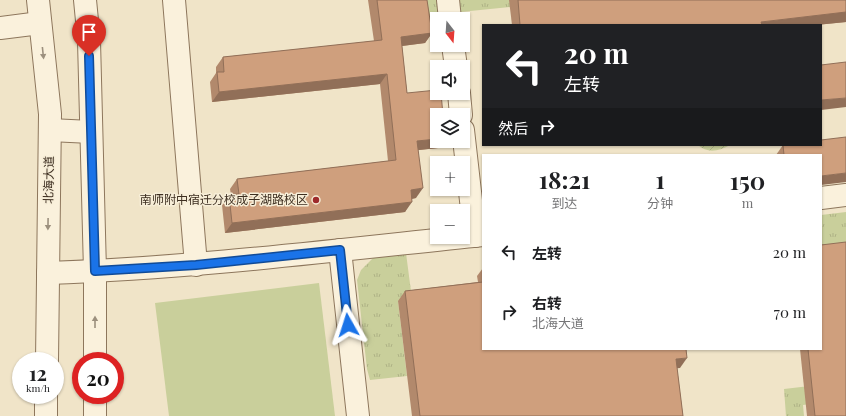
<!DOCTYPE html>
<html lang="zh">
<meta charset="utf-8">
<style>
:root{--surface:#fff;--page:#f2f2f2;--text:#202124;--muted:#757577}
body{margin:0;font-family:"Playfair Display","Noto Sans SC",serif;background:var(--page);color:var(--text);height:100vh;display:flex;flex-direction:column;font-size:15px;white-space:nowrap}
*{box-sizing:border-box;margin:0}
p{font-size:13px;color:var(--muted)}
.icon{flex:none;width:22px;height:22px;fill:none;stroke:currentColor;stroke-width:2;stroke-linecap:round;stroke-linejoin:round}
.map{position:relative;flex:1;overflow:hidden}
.side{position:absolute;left:482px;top:154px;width:340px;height:196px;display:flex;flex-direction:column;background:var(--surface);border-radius:0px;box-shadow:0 1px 3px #0004}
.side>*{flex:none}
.guide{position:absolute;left:482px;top:24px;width:340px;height:122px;border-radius:0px;box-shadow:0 1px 3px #0004;background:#202124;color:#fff;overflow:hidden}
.needle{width:26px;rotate:163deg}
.buttons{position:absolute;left:430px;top:12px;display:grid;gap:8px}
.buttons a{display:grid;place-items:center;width:40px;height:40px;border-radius:0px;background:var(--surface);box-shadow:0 1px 3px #0004;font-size:20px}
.speed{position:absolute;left:12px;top:352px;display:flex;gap:8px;font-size:20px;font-weight:700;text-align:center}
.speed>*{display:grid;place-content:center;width:52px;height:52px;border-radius:50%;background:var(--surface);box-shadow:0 1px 3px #0004;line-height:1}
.speed small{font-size:10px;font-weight:400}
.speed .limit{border:6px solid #d22;background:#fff;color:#111}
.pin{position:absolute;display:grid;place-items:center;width:34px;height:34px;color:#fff;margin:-41px -17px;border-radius:50% 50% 50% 0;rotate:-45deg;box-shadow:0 0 4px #0007}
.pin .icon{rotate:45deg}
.me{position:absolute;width:44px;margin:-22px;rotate:354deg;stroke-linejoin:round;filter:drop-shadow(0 0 3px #0008)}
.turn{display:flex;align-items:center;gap:14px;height:84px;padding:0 16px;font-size:18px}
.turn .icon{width:52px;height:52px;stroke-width:2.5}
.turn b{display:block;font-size:28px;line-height:34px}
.then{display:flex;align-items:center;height:38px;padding:0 16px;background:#0003;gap:8px;font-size:15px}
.eta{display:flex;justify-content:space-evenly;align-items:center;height:68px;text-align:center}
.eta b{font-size:24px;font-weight:700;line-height:28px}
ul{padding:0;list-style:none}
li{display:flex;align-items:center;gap:12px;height:60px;padding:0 16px}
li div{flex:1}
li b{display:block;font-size:15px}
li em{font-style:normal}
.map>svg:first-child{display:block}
</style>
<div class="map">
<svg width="846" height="416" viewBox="0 0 846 416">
<defs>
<pattern id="grass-tufts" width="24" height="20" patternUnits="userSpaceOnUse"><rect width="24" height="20" fill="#c9cf9b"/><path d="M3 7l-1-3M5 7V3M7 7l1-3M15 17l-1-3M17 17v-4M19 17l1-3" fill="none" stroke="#aeb285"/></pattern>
<pattern id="garden-furrows" width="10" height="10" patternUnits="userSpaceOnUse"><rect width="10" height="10" fill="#c9cf9b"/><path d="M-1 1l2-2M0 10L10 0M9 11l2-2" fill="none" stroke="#aeb285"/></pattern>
</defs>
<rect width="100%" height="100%" fill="#f0e4c8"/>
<g fill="url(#grass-tufts)">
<path d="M419,0H510L511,7L421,16Z"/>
<path d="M846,212V249L821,252V215Z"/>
<path d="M406,253L412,299L398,301L407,376L370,380L367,369L357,280L361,270L374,257Z"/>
<path d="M818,385L820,403L803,405L804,416H786L784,389Z"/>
</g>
<path fill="#c9cf9b" d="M319,283L335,416H169L155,303Z"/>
<path fill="url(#garden-furrows)" d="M698,145H730C720,151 707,154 698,145Z"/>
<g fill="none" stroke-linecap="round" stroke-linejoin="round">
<g stroke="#8d765c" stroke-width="24">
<g id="minor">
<path d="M38,0L50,114L47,361"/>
<path d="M85,0L89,41L95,271V361"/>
<path d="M174,0L196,265"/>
<path d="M448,0L450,19"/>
<path d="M0,28L40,23"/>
<path d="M453,45L456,67"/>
<path d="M459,93L461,115"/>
<path d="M50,130L91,132"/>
<path d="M463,130L475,236"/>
<path d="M821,198L846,195"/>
<path d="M340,250L358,416"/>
<path d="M48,273C193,268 338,250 483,235"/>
<path d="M46,416V395"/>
<path d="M95,416V395"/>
</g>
</g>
<use href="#minor" stroke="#faf1dc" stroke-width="22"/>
</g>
<g fill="#b2896c">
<path d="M368,0H427L432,33L425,43L402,46L407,93L437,141H443L438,148L418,150L416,198L412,199L405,212L225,233L222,205L229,195H231L230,189L237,179L388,161L380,84L212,102L210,82L216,73V67L223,57L374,41Z"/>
<path d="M509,0H846V22L816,25H512Z"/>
<path d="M783,145H821V155H776Z"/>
<path d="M483,268V349L680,368H677L683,416H412L398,301L405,291L478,282L477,276Z"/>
<path d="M800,349H821L846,416H807Z"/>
</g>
<g fill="#916f58">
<path d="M846,12V22L816,25H759L761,22Z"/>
<path d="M432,33L425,43L394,47L401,37Z"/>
<path d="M387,74L380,84L212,102L219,92Z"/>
<path d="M846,98V107L821,110V100Z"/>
<path d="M437,139V141H443L438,148L410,151L417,141Z"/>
<path d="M846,173V182L821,185V176Z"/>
<path d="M423,188L416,198L404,200L411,190Z"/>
<path d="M412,202L405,212L225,233L232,223Z"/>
<path d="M687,358L680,368L669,369L676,359Z"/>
</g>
<g fill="#cf9f7d" stroke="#916f58">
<path d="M377,0H427L432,33L401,37L407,93L437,90V93H441L443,115H437V139L417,141L423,188L411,190L412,202L232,223L229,195L239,194L237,179L396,160L387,74L219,92L217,72H224L223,57L382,40Z"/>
<path d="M518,0H846V12L761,22L762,25H520Z"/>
<path d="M846,62V98L821,100V65Z"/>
<path d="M846,137V173L821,176V155H784L783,145H821V140Z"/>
<path d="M846,242V416H815L808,349H821V245Z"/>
<path d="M483,282V349H686L687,358L676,359L683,416H420L405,291Z"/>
</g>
<defs><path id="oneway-solid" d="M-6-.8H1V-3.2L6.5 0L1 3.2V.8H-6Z"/></defs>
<g fill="#9c907e">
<use href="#oneway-solid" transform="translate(43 53) rotate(84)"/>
<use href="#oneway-solid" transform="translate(48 224) rotate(91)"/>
<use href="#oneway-solid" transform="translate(95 322) rotate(-90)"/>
</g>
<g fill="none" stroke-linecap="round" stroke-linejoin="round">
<g stroke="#114b97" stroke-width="10">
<path id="route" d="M89,56L95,271L196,265L340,250L348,325"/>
</g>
<use href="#route" stroke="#1a73e8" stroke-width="7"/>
</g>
<circle fill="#9e2a2b" stroke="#f7eed8" stroke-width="1.5" cx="316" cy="200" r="4"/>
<g text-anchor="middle" stroke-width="3" stroke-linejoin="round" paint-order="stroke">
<g font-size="12" fill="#3d2e20" stroke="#f7eed8">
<text transform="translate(49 180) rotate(-89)" y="4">北海大道</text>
</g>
<g font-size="12" fill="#3d2e20" stroke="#f7eed8" text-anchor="end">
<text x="308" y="204">南师附中宿迁分校成子湖路校区</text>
</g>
</g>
</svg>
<div class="buttons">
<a><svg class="needle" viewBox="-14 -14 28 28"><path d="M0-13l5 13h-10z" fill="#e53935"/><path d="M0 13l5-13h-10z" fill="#757577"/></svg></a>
<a><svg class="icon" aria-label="sound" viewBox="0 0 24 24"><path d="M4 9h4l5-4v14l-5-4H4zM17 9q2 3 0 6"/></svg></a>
<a><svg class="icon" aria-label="layers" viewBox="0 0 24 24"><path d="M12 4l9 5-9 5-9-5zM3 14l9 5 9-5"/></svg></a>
<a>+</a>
<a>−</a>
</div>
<div class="speed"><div>12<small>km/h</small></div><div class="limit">20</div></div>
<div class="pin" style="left:89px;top:56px;background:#d93025"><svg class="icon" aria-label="arrive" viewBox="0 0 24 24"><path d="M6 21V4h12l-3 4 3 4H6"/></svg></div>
<svg class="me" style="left:348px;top:325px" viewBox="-20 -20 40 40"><path d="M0-17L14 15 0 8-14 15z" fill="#1a73e8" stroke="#fff" stroke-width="4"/></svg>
<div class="guide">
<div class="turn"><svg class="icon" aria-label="left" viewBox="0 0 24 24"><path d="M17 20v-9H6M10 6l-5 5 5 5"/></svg><div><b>20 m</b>左转</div></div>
<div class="then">然后<svg class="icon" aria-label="right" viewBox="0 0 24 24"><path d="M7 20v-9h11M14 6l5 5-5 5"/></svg></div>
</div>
<section class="side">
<div class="eta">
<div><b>18:21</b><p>到达</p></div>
<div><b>1</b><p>分钟</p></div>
<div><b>150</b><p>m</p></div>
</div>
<ul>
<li><svg class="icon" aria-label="left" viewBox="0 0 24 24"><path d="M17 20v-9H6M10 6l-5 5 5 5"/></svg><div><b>左转</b></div><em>20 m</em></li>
<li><svg class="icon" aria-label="right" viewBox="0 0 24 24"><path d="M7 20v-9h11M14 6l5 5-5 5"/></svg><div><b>右转</b><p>北海大道</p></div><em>70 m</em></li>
</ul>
</section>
</div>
